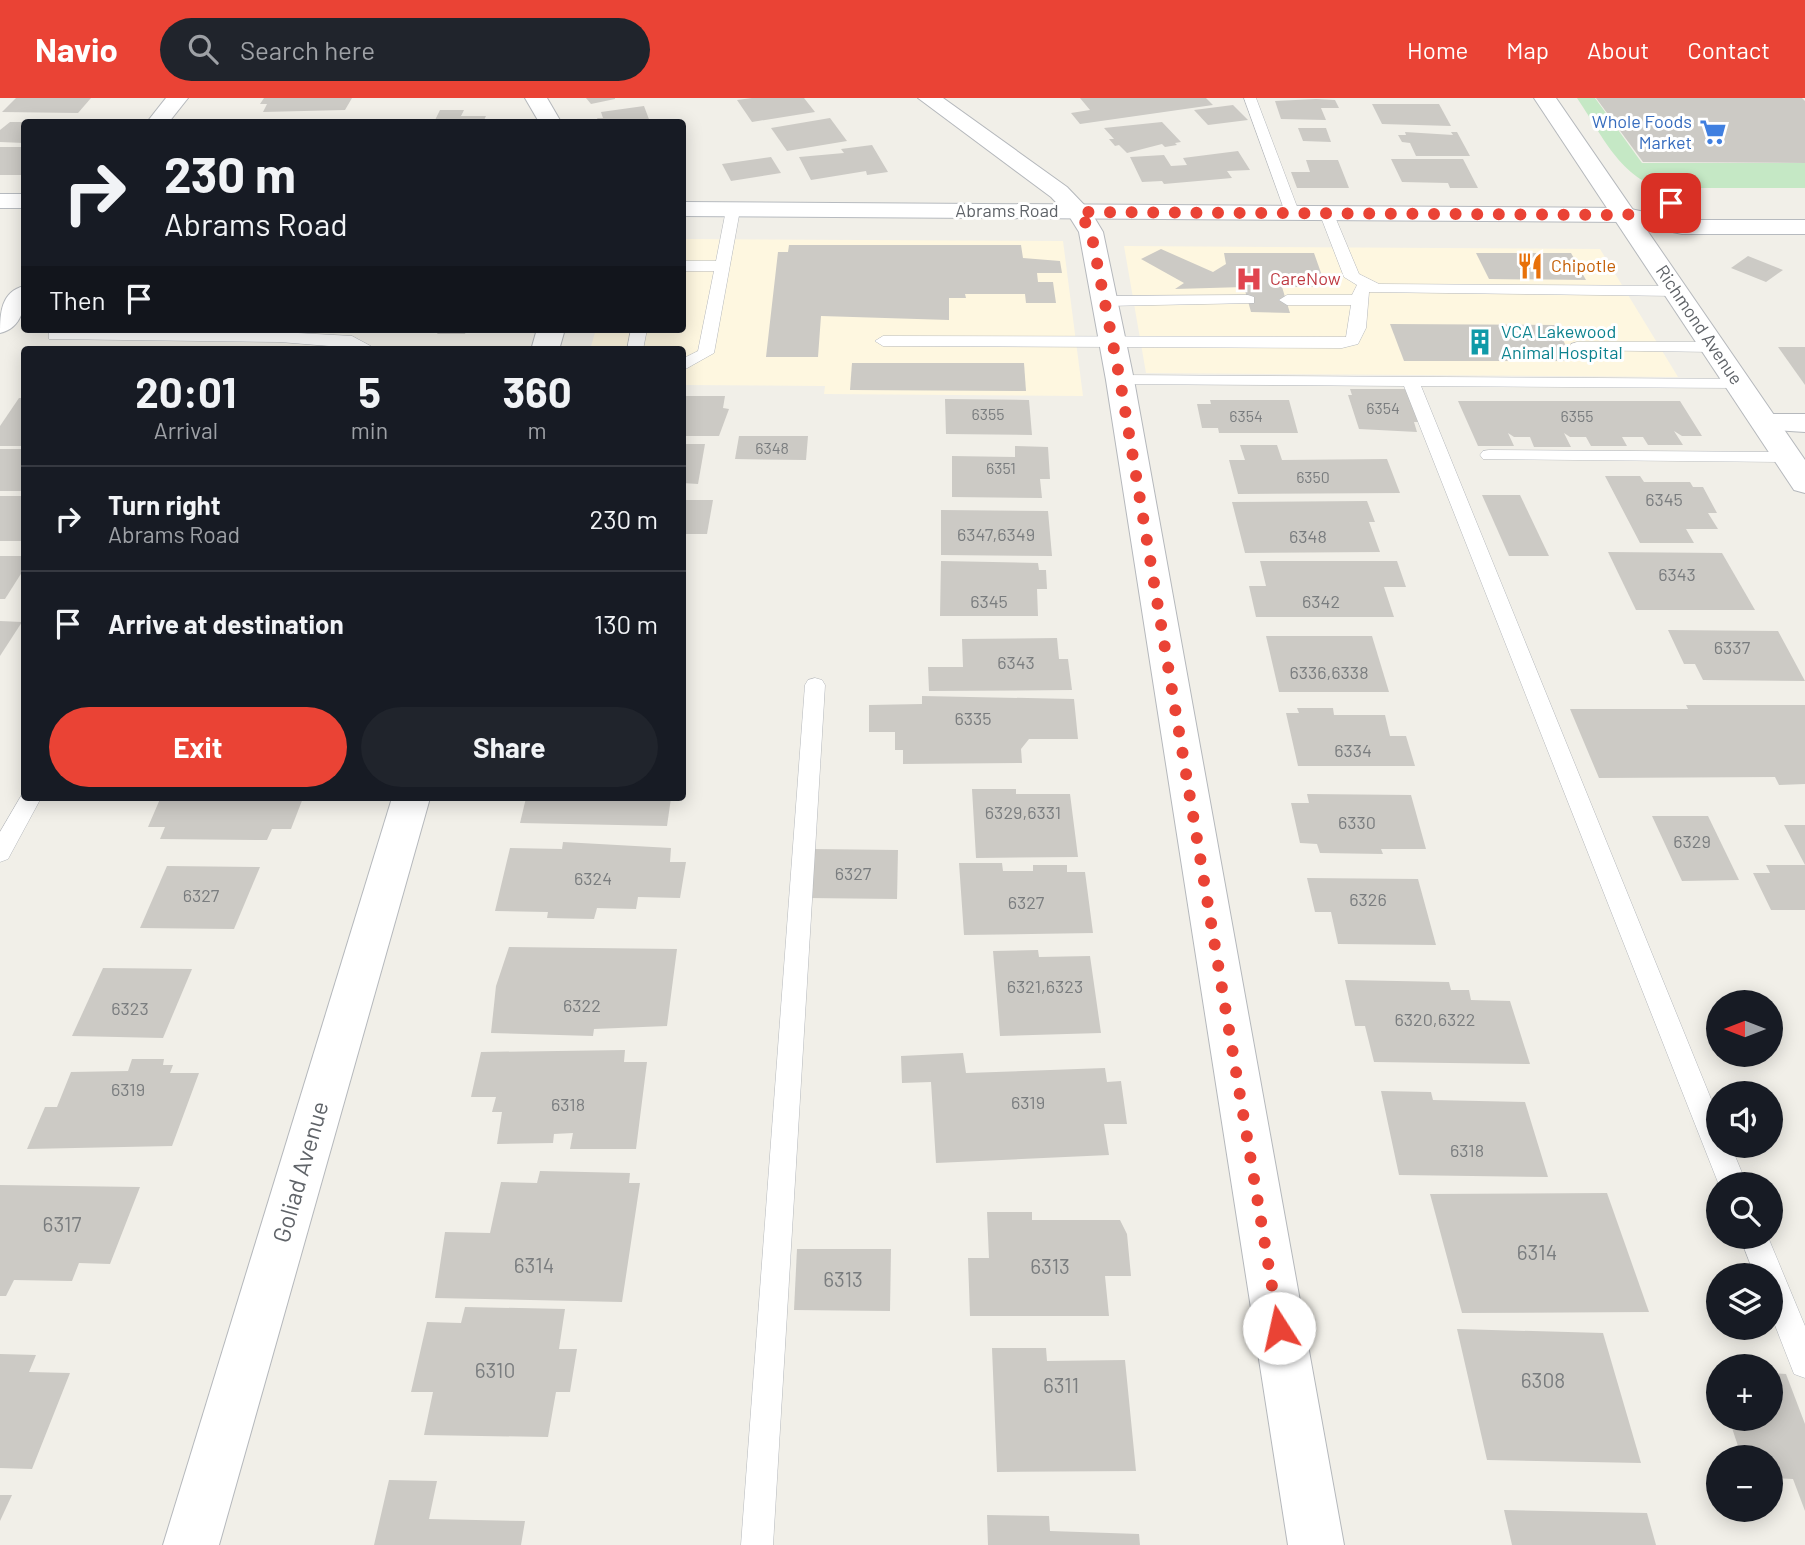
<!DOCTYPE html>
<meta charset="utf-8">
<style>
:root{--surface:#171b24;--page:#20242c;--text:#f1f3f6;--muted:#9ea1a6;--line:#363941;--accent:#ea4335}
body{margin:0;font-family:Barlow,sans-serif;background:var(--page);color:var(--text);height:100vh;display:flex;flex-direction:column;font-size:26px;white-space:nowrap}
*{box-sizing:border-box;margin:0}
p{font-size:23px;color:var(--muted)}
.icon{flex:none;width:38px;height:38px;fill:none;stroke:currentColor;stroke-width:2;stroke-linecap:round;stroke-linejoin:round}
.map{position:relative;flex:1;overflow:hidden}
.details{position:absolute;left:21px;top:248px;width:665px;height:455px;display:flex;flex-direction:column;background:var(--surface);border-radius:7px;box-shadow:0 4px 18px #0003}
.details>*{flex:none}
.hud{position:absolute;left:21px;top:21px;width:665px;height:214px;border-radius:7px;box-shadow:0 4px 18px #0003;background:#171b24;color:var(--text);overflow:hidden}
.needle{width:46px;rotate:270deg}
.buttons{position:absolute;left:1706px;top:892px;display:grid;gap:14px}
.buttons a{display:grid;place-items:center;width:77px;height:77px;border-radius:50%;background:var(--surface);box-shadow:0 4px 18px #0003;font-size:35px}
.pin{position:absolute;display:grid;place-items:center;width:60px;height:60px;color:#fff;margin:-30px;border-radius:14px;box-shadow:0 4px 10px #0006}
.me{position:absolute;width:77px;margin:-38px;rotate:350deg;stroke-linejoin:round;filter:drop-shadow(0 0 5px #0008)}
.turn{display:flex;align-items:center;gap:24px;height:147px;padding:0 28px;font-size:32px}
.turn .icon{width:91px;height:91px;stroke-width:2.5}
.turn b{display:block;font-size:49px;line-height:60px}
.then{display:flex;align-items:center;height:66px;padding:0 28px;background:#0003;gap:14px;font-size:26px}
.eta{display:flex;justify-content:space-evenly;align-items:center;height:119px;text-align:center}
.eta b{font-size:42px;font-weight:700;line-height:49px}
.primary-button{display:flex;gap:14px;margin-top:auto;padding:14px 28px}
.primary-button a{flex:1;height:80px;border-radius:42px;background:var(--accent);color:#fff;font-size:28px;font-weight:700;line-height:80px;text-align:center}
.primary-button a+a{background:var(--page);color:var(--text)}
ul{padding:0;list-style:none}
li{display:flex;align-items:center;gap:21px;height:105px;padding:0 28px;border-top:2px solid var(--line)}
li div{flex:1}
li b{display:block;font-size:26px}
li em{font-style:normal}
header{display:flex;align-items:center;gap:42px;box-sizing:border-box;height:98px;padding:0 35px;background:var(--accent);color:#fff}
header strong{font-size:33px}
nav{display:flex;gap:38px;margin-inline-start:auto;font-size:24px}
.search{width:490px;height:63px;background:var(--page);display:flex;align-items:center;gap:18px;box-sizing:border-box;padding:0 24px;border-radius:38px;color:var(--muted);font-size:26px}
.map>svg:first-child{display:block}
</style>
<header>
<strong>Navio</strong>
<div class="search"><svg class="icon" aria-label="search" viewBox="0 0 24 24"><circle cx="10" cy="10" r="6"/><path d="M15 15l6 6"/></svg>Search here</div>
<nav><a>Home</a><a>Map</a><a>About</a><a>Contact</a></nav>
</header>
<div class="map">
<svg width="1805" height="1447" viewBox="0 0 1805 1447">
<rect width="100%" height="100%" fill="#f1efe8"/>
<g fill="#fef7e0">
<path d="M683,141L1063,143L1083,298L824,296L825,288L683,287L682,252H590L596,231H682Z"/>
<path d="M1124,148L1600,151L1678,279L1146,275Z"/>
</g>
<path fill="#c5e8c5" d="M1577,0H1595L1642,65H1805V90H1666C1622,85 1600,33 1577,0Z"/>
<g fill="#cccac5">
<path d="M16,0H91L78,15L2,14Z"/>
<path d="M264,0H352L345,12L263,14L267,6H260Z"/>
<path d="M586,0H615V1L591,6Z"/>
<path d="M752,0H804L815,14L752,24L737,2Z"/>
<path d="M1080,0H1206L1213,7L1080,26L1071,15L1090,12Z"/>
<path d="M1596,0H1802L1805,3V65L1643,64Z"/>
<path d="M1316,1L1335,2L1339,10H1321L1326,22L1281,21L1275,3Z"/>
<path d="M1372,6H1439L1451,28L1382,26Z"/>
<path d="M1233,7L1248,22L1208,27L1194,12Z"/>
<path d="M644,8L650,24H599L597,20H603L601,14Z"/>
<path d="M440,12H464L461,18H486L483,24H434Z"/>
<path d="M830,20L847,43L787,53L771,30Z"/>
<path d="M10,24H24V45L0,44V32Z"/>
<path d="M1162,24L1181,44L1175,45L1177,47L1165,49L1162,46L1127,55L1119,47L1115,48L1109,41H1114L1104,30Z"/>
<path d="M1298,30H1326L1331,44L1303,43Z"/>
<path d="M1405,34L1453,37L1451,34H1457L1470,58H1416L1410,45L1402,44L1398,37H1406Z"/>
<path d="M872,47L888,74L867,77L866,73L811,82L799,59L844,55L841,51Z"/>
<rect x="0" y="49" width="24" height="28"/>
<path d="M1238,53L1250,72L1227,73L1232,80L1164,86L1162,83L1142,84L1130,59L1164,57L1171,68L1187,67L1183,60Z"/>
<path d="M771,59L781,75L731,83L722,66Z"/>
<path d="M1391,61H1463L1478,90H1450L1448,85L1402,84Z"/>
<path d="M1306,62H1338L1349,90H1297L1291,74H1310Z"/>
<path d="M789,147H1021L1023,160L1060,163L1062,175H1037L1038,184H1053L1056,205H1026L1025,196H965L966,200H949V222L821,218L818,259H766L778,154H788Z"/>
<path d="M1161,151L1213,174L1226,166L1224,155H1314L1326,189H1282L1290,215L1251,214L1244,189L1175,191L1184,185L1141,161Z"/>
<path d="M1476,155H1571L1586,182L1489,181Z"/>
<path d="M1748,158L1783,172L1766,184L1731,170Z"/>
<path d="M1390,226L1555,227L1574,263H1404Z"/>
<path d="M440,231H467L465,236H437Z"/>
<path d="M1778,249H1805V287Z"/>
<path d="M852,265H1024L1026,293L850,292Z"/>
<path d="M1350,291H1406L1418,324H1414L1417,334L1359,331L1348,297H1352Z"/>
<path d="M682,298H725L723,310L729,311L719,338H682Z"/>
<path d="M19,300H24V348H0V328Z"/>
<path d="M945,301L1029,302L1032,337L946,336Z"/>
<path d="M1210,302H1289L1298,335H1219L1218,330H1202L1197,306H1211Z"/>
<path d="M1458,303H1680L1702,338H1682L1674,333L1683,347H1648L1643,339H1622L1627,348H1591L1586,339H1570L1564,335L1571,349H1534L1530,339H1514L1508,335L1514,348H1478Z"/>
<path d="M739,338H808L806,362L735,361Z"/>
<path d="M682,346H705L698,386L682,385Z"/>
<path d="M1240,347H1277L1282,362L1387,361L1400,395L1238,396L1229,362H1245Z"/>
<path d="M1015,348L1048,349L1050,381H1040L1042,400L952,399V358L1015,359Z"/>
<rect x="0" y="351" width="24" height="42"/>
<path d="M1605,378H1640L1644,384H1690L1693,389H1703L1717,415H1708L1718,431H1686L1694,445H1640Z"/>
<path d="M1482,397H1520L1549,458H1509Z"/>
<rect x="0" y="398" width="24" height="45"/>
<path d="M682,402H713L707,436H682Z"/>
<path d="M1367,403L1375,424H1369L1380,454L1245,455L1232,404Z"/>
<path d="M941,412L1048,413L1052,458L941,457Z"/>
<path d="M1608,454L1722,455L1755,512H1636Z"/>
<path d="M0,458H24V471L5,501H0Z"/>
<path d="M941,463L1038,465L1039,472H1046L1047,491H1037L1038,518H940Z"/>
<path d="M1260,463H1397L1406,489H1384L1394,519H1256L1249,488H1266Z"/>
<path d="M0,523L22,524L0,558Z"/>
<path d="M1668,532L1778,533L1805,583L1703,582L1695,566H1684Z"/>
<path d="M1266,538H1372L1389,594H1279Z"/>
<path d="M1057,540L1059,561H1068L1072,592L929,593L928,569H963L962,541Z"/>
<path d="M922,598L1074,601L1078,641H1029L1021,651L1022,665L903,666V652H895V634H869V607L922,606Z"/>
<path d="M1686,607H1805V686L1779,687L1775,679L1599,680L1570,611H1688Z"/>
<path d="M1297,610H1333L1334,617H1385L1390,638H1406L1415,668H1298L1286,615H1299Z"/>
<path d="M972,691H1016V696H1070L1078,759L976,760Z"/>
<path d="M1307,696L1411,697L1426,751H1381L1383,756L1320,755L1317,746L1300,745L1291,705H1309Z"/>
<path d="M303,700L291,731H272L267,742L160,741L165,729H148L160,701Z"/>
<path d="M526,700H671L667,728L520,725Z"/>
<path d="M1652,718H1708L1739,782L1682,783Z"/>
<path d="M1784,727H1805V812H1771L1753,775H1770L1766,767H1805Z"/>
<path d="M563,744L671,750L670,764H686L680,800L638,799L636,811L597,810L594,821L547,820L548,814L495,813L510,750L562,751Z"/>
<path d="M810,751L898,752L897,801L807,800Z"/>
<path d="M959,765H1002L1003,773H1033V767H1067V774H1085L1093,835L964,837Z"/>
<path d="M167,768L260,769L234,831L140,830Z"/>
<path d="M1307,780L1418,781L1436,847L1338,846L1331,814H1315Z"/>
<path d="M509,849L677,851L667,928L594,931L593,938L491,935L496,888Z"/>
<path d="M1038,852L1039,859L1090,858L1101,935L1000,938L993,853Z"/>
<path d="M103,870L192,871L163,940L72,938Z"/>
<path d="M1345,882L1449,884L1451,892H1469L1471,902L1510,903L1530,966L1374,964L1365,928H1355Z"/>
<path d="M625,952L624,964H647L636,1051H570L573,1035L554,1036L553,1045L497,1046L502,1014H492L496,999H471L481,954Z"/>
<path d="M963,955L966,975L1105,970L1107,984L1121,983L1127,1026H1104L1109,1057L936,1065L931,984L902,985L901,958Z"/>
<path d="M132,961H164L163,967H173L170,975H199L172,1048L27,1051L45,1009H57L71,974L128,973Z"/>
<path d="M1381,993L1431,994L1433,1002L1525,1004L1548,1079L1399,1077Z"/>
<path d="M540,1073L630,1075L629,1085H640L622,1204L435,1200L445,1134L490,1135L501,1084L537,1085Z"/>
<path d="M0,1087L140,1089L110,1166L79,1165L72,1183L14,1182L6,1198H0Z"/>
<path d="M1607,1095L1649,1214L1462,1215L1430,1096Z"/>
<path d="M987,1114H1032V1122H1120L1127,1136L1131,1178H1105L1109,1218H970L968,1160H989Z"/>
<path d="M797,1151H891L890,1213L794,1212Z"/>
<path d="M465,1209L565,1211L559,1251H577L570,1294H556L548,1339L424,1337L433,1294H411L427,1224L461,1225Z"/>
<path d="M1457,1231L1603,1235L1641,1365L1487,1362Z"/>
<path d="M992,1250H1046L1047,1263L1125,1262L1136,1373L997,1374Z"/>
<path d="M0,1256L36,1257L29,1274L70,1275L32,1371L0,1370Z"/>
<path d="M1771,1275L1786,1276L1805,1326V1413L1793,1381L1771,1380V1360H1742L1729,1321H1771Z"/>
<path d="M389,1382L437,1383L429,1421L525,1423L521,1447H374Z"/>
<path d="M0,1397H12L0,1423Z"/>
<path d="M1504,1412L1647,1415L1656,1447H1512Z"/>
<path d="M987,1417L1049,1418L1050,1433L1139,1436L1140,1447H988Z"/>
</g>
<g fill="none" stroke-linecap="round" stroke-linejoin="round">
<g stroke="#b5b8bc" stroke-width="1">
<g id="service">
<path d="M1244,0H1256L1299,114L1297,117H1287L1285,114Z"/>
<path d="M733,108L740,112L714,255L682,273V261L698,253L714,173H682V163H716L726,112Z"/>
<path d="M1326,110L1333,114L1359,176L1379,186L1677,188L1685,193L1677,198L1369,194L1366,230L1358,246L1342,250L883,248L875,243L883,238L1346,239L1351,207H1287L1279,202L1287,197H1352L1357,187L1344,179L1319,114Z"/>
<path d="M1248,197L1254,199V205L1105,208L1097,203L1105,198Z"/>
<path d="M631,231H647L643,252H627Z"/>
<path d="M55,233L280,234L352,238L378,252L280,244L49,241V235Z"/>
<path d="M1577,244H1715L1723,249L1715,254L1571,252V246Z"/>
<path d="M1120,277L1744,281L1746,285L1738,290L1421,288L1718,1018V1048H1731L1747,1087H1719L1404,288L1114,286L1112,282L1114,278Z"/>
<path d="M1489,352L1787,354L1796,359L1787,364L1483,361L1480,357L1483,353Z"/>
<path d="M815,580L822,582L825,587L773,1447H741L805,587L808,582Z"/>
<path d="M24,693V700H41L8,761L0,764V734Z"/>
<path d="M1740,1139H1768L1805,1228V1280L1794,1276L1771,1217V1178H1755Z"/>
</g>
</g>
<g stroke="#b5b8bc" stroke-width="2">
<g id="minor">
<path d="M166,0H188L169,24H147Z"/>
<path d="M525,0H547L561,24H539Z"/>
<path d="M918,0H943L1067,89L1091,114L1103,134L1134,282L1344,1447H1288L1106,282L1079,134L1069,118L1051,99Z"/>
<path d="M24,188C26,208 22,230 0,235C0,215 1,194 24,188Z"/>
<path d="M537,231H565L559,252H531Z"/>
<path d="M1766,316H1805V334L1756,331L1751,325L1756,319Z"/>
<path d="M392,700H430L219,1447H163Z"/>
</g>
</g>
<g stroke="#b5b8bc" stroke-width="2">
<path id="tertiary" d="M1534,0H1556L1805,362V395L1794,392Z"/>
</g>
<g stroke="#b6babf" stroke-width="2">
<g id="secondary">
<rect x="0" y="96" width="24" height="14"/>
<path d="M682,104L1626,110L1682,122H1805V136H1682L1626,124L682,118Z"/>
</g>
</g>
<use href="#service" fill="#fff" fill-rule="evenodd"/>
<use href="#minor" fill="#fff" fill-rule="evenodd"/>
<use href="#tertiary" fill="#fff" fill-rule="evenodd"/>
<use href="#secondary" fill="#fff" fill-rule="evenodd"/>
</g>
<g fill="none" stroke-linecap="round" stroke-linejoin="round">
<path stroke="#ea4335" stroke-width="12" stroke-dasharray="0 21.6" d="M1279,1230L1120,282L1091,134L1079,114L1626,117L1671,105"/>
</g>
<defs>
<g id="supermarket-bare" transform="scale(2.1)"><path d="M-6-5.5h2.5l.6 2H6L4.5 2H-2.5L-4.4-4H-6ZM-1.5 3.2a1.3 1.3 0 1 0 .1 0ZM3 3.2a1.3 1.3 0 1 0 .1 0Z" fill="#3f7fe0" stroke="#fff" stroke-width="2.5" paint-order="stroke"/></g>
<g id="restaurant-bare" transform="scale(2.1)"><path d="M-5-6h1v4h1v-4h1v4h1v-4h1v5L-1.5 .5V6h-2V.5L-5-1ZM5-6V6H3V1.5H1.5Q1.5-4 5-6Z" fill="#e8710a" stroke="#fff" stroke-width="2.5" paint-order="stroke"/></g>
<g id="hospital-bare" transform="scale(2.1)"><path d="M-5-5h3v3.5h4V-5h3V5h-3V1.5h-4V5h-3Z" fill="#e0444e" stroke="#fff" stroke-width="2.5" paint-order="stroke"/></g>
<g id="building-bare" transform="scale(2.1)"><path d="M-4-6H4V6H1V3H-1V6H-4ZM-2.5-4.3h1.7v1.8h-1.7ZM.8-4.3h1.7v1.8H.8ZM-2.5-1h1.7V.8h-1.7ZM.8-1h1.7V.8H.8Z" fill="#0f9aa8" stroke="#fff" stroke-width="2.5" paint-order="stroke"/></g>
</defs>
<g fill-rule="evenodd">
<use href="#supermarket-bare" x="1713" y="34"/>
<use href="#restaurant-bare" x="1530" y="168"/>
<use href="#hospital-bare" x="1249" y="181"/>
<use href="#building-bare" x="1480" y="244"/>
</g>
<g text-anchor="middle" stroke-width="6" stroke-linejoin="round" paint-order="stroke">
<g font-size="16" fill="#7a7d7f">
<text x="1383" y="316">6354</text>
<text x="988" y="322">6355</text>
<text x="1246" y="324">6354</text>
<text x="1577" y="324">6355</text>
<text x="772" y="356">6348</text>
<text x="1001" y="376">6351</text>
<text x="1313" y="385">6350</text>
</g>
<g font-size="18" fill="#366cbe" stroke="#fff" text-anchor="end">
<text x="1692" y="30">Whole Foods<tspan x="1692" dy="21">Market</tspan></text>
</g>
<g font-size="18" fill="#5f6368" stroke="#fff">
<text x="1007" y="119">Abrams Road</text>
<text transform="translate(1699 227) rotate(56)" y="6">Richmond Avenue</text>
</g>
<g font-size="18" fill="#c56008" stroke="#fff" text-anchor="start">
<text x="1551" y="174">Chipotle</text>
</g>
<g font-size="18" fill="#be3a42" stroke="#fff" text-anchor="start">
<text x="1270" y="187">CareNow</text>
</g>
<g font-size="18" fill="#0d838f" stroke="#fff" text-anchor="start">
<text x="1501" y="240">VCA Lakewood<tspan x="1501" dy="21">Animal Hospital</tspan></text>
</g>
<g font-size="18" fill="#7a7d7f">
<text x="1664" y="408">6345</text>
<text x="996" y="443">6347,6349</text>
<text x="1308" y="445">6348</text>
<text x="1677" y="483">6343</text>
<text x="989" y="510">6345</text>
<text x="1321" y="510">6342</text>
<text x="1732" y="556">6337</text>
<text x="1016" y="571">6343</text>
<text x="1329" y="581">6336,6338</text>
<text x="973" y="627">6335</text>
<text x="1353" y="659">6334</text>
<text x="1023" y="721">6329,6331</text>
<text x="1357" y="731">6330</text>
<text x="1692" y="750">6329</text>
<text x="853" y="782">6327</text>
<text x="593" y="787">6324</text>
<text x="201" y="804">6327</text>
<text x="1368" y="808">6326</text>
<text x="1026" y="811">6327</text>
<text x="1045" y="895">6321,6323</text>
<text x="582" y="914">6322</text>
<text x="130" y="917">6323</text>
<text x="1435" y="928">6320,6322</text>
<text x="128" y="998">6319</text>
<text x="1028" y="1011">6319</text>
<text x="568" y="1013">6318</text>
<text x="1467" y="1059">6318</text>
</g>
<g font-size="21" fill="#7a7d7f">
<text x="62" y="1134">6317</text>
<text x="1537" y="1162">6314</text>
<text x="534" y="1175">6314</text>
<text x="1050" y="1176">6313</text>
<text x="843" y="1189">6313</text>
<text x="495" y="1280">6310</text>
<text x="1543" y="1290">6308</text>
<text x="1061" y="1295">6311</text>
</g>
<g font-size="24" fill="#5f6368" stroke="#fff">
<text transform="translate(301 1074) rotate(-74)" y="8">Goliad Avenue</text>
</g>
</g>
</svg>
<div class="buttons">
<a><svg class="needle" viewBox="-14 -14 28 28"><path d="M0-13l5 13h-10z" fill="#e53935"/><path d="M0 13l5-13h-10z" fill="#9ea1a6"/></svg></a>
<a><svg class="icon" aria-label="sound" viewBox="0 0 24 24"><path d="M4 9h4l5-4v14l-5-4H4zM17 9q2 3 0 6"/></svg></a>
<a><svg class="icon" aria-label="search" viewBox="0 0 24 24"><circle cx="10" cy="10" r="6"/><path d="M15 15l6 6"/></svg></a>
<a><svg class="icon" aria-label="layers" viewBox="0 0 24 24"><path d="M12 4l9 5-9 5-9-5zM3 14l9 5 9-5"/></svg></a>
<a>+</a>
<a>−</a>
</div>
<div class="pin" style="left:1671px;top:105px;background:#d93025"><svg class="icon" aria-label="arrive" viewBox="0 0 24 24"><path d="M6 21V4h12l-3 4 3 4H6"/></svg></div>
<svg class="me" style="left:1279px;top:1230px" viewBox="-20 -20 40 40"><circle r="19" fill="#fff"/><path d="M0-13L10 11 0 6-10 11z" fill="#ea4335"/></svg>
<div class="hud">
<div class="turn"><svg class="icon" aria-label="right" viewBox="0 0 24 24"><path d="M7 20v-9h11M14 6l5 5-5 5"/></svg><div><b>230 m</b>Abrams Road</div></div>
<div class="then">Then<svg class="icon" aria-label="arrive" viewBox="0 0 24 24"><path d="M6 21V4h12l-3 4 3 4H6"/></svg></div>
</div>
<section class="details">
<div class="eta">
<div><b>20:01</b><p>Arrival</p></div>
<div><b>5</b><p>min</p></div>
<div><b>360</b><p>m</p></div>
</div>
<ul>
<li><svg class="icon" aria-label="right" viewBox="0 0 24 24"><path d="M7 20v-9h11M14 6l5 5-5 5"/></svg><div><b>Turn right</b><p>Abrams Road</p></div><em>230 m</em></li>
<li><svg class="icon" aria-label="arrive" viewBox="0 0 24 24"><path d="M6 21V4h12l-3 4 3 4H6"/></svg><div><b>Arrive at destination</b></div><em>130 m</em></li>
</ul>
<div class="primary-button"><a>Exit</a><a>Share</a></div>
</section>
</div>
